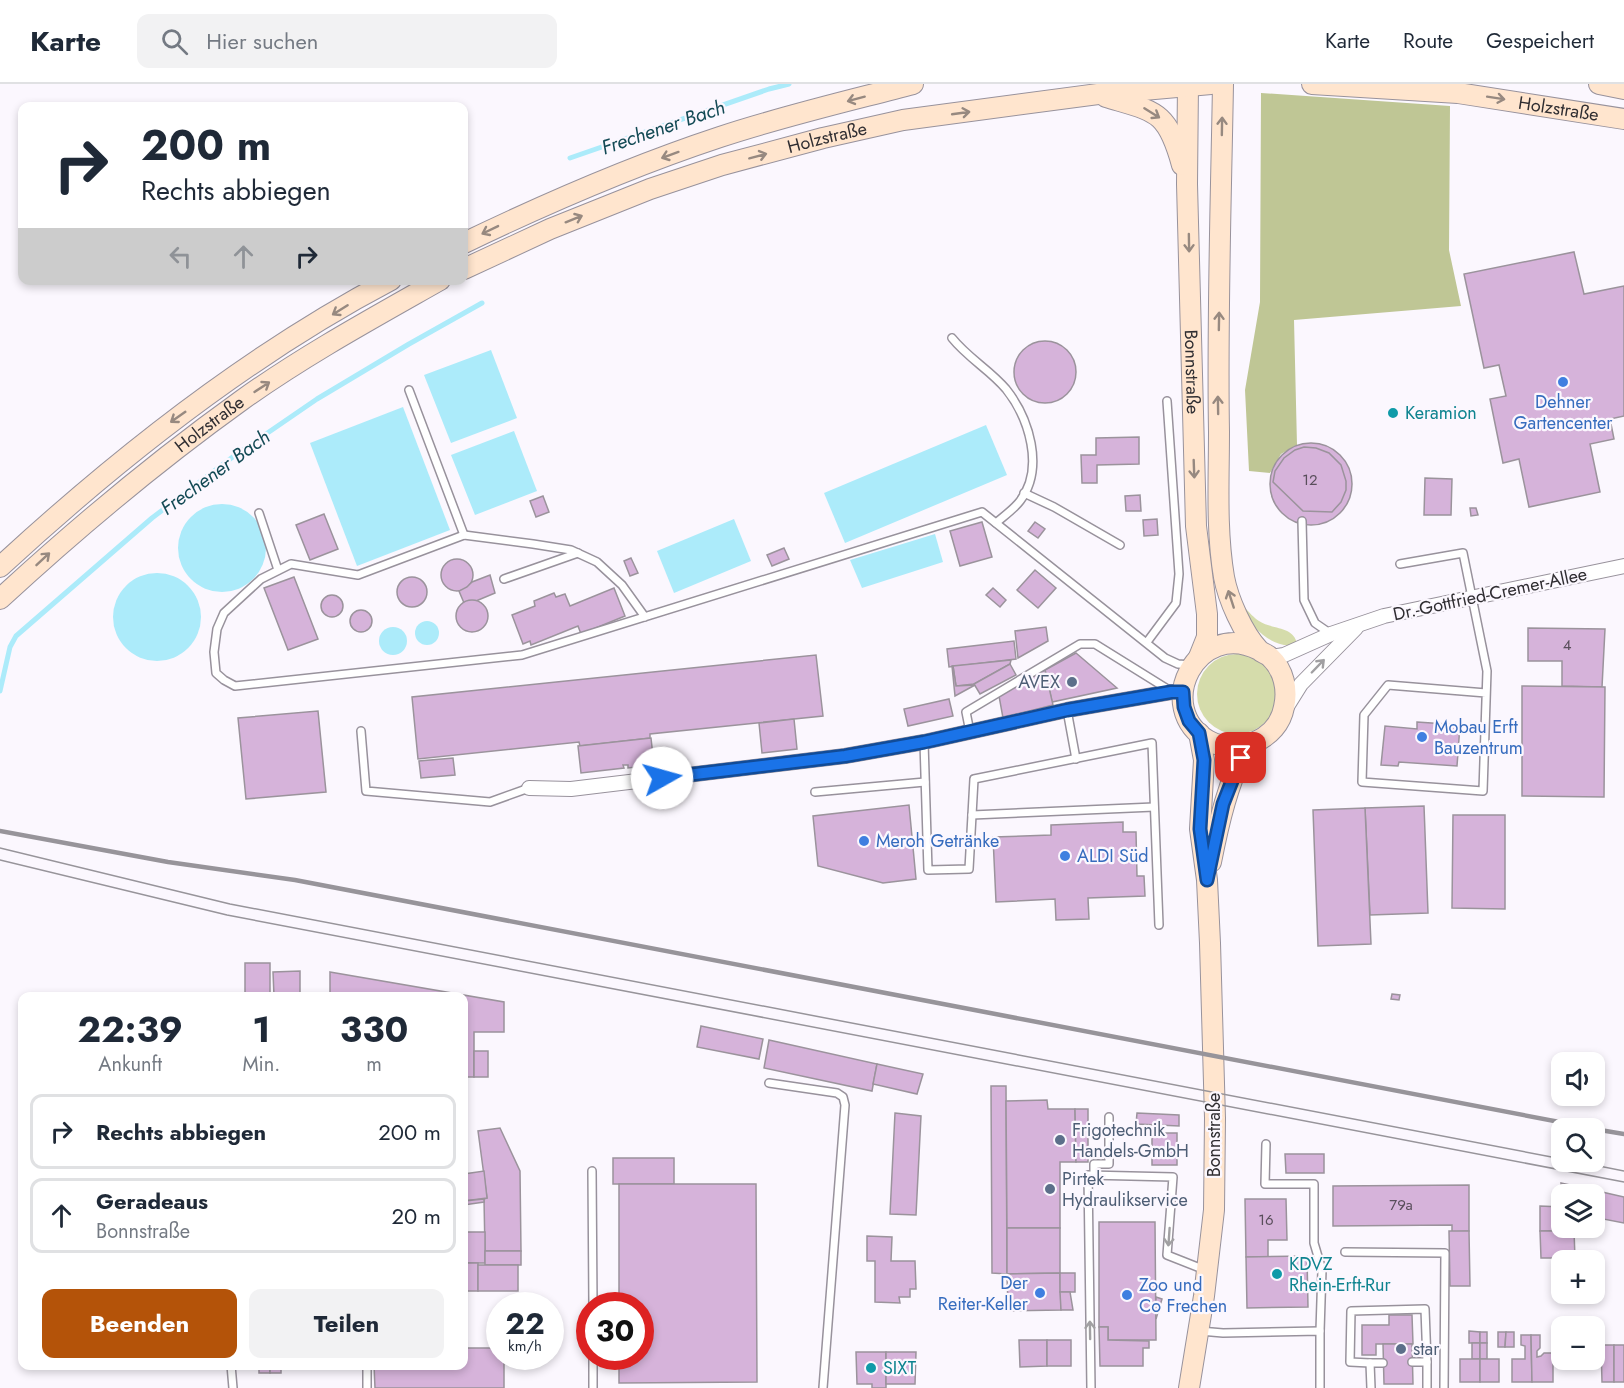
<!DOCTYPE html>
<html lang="de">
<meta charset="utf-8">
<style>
:root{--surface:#fff;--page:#f2f2f3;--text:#1f2937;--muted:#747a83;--line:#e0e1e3;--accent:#b45309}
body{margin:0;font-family:Jost,sans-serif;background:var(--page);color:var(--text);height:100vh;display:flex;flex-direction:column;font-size:22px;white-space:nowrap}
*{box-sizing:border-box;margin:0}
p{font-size:20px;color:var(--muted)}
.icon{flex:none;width:33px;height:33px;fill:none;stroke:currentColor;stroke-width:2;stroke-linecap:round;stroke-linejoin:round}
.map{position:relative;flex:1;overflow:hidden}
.drawer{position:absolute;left:18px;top:908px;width:450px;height:378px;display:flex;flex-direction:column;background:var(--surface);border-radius:12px;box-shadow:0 3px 9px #0003}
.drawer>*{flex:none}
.hud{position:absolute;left:18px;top:18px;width:450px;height:183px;border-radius:12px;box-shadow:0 3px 9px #0003;background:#fff;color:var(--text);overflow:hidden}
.controls{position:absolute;left:1551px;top:968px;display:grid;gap:12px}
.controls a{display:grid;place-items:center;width:54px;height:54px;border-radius:12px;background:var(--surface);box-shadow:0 3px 9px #0003;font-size:30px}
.speed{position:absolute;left:486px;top:1208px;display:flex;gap:12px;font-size:30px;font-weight:700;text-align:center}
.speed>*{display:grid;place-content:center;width:78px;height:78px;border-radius:50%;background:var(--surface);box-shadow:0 3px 9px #0003;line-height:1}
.speed small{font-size:15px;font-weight:400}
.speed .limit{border:9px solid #d22;background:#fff;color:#111}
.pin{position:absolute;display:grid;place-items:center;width:51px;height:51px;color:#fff;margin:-26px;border-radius:12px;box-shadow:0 3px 9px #0006}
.me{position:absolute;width:66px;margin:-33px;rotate:83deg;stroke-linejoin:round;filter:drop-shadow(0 0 4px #0008)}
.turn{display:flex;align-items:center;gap:21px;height:126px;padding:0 24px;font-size:27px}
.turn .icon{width:78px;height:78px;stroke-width:2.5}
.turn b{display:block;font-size:42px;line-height:51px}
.lanes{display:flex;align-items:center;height:57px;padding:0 24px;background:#0003;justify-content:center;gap:30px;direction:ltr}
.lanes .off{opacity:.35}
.eta{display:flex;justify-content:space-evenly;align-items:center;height:102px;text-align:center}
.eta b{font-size:36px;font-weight:700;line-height:42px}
.action{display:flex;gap:12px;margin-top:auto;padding:12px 24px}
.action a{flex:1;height:69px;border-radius:12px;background:var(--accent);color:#fff;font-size:24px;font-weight:700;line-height:69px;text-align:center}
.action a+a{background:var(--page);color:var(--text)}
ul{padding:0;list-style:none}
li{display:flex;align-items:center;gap:18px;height:75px;margin:0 12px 9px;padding:0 12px;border:3px solid var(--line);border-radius:12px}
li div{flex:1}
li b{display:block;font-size:22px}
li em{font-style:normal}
header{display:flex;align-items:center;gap:36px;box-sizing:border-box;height:84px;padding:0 30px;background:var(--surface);border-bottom:2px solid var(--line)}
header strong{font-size:28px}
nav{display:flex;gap:33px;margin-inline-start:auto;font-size:21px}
.search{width:420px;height:54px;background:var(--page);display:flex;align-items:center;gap:15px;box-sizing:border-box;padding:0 21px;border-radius:12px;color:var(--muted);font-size:22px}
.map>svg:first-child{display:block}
</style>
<header>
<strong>Karte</strong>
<div class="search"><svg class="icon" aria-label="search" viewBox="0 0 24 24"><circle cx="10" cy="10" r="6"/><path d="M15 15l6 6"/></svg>Hier suchen</div>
<nav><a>Karte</a><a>Route</a><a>Gespeichert</a></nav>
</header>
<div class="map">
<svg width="1624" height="1304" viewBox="0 0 1624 1304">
<rect width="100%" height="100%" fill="#fbf7fe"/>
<g fill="#d5dcab">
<path d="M1245,524C1249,528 1254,534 1259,537C1273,546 1294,542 1297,560C1275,567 1252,544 1242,526Z"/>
<circle cx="1237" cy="610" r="40"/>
</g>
<path fill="#bfc695" d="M1261,9L1450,22L1449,166L1461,222L1294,236L1297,361L1281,370L1270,389L1249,387L1245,306L1260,218Z"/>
<g fill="#acebfa">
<path d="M491,266L517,334L451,359L424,291Z"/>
<path d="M403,323L450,446L357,482L310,359Z"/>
<path d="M986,341L1007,391L845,459L824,409Z"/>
<path d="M514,347L537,407L475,431L451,371Z"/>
<circle cx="222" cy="464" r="44"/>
<path d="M734,435L751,477L674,509L657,467Z"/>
<path d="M935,450L943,478L862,504L850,476Z"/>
<circle cx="157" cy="533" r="44"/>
<circle cx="427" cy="549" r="12"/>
<circle cx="393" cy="557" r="14"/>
</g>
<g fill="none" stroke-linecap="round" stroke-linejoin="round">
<g stroke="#acebfa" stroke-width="5">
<path d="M570,74L769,5L789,0"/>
<path d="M0,607L10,563L16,552L152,434L234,372L317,315L409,260L482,219"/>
</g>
</g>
<g fill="#d6b3da" stroke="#9b939c" stroke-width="1.5">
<path d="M1574,168L1584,210L1624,202V332L1610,335L1614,355L1590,360L1600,408L1529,423L1519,375L1503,379L1490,315L1506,312L1499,281L1484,284L1464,190Z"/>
<circle cx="1045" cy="288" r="31"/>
<path d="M1139,353V380L1097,381V399H1082L1081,371H1096V354Z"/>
<circle cx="1311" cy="400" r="41"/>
<path d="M1304,363L1316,364L1329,369L1341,381L1346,397V406L1341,418L1332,428L1303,427L1273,398L1275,387L1284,374L1295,366Z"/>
<path d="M1425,394L1452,395L1451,431H1424Z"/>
<path d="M1140,411L1141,427H1126L1125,412Z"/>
<path d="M543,412L549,428L536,433L530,417Z"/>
<path d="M1470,424H1476L1478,431L1471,432Z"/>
<path d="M324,430L338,465L310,476L296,441Z"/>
<path d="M1157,435L1158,451L1144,452L1143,436Z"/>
<path d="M982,438L992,473L960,482L950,447Z"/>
<path d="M1035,438L1045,445L1038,454L1028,447Z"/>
<path d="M784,464L789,475L772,482L767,471Z"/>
<path d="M631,474L638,489L630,492L624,477Z"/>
<circle cx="457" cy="491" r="16"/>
<path d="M1035,486L1056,504L1038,524L1017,506Z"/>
<path d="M490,491L495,509L476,517L464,519L459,507L467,503L472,498Z"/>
<circle cx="412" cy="508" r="15"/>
<path d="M294,493L318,555L288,566L264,504Z"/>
<path d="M614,504L625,532L581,550L578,542L531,561L530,557L523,560L512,531L535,522L534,517L554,509L556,513L565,510L570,522Z"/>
<path d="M993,504L1006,516L1000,523L986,511Z"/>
<circle cx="332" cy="522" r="11"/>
<circle cx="472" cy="532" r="16"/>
<circle cx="361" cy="537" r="11"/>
<path d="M1046,543L1048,557L1018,574L1015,547Z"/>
<path d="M1528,544L1605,545L1602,603L1562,602V577H1528Z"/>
<path d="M1014,557L1016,575L949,583L947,565Z"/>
<path d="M1076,569L1117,604L1052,618L1045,586Z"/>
<path d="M816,571L823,632L650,650V654L580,662L579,658L418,675L412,613Z"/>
<path d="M1011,576L1010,580L974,600L956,602L953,582Z"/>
<path d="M1010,580L1016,591L980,610L974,600Z"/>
<path d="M952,582H953L956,602L975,601L955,612Z"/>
<path d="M1045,586L1053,621L1003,634L999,612Z"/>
<path d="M1522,602L1605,603L1604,713L1522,712Z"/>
<path d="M949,615L953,632L908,642L904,625Z"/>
<path d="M318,627L326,708L246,715L238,634Z"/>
<path d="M794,635L797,665L762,669L759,639Z"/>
<path d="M1417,638L1460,641L1457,682L1399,678L1398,682L1381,681L1385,642L1417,645Z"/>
<path d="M651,654L654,681L628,684V681H623L624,684L581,689L578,662Z"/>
<path d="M453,674L455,691L421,694L419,677Z"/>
<path d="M909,721L916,795L883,799L818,782L813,732Z"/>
<path d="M1424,722L1428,829L1370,831L1365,724Z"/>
<path d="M1365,724L1371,860L1318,862L1313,726Z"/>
<path d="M1453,731H1505V825L1452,824Z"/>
<path d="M1123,738V748H1136L1137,792H1144L1145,812L1088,814L1089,835L1056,836L1055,815L996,818L993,753L1051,751V741Z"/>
<rect x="245" y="879" width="25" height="33"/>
<path d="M300,887V912H274L273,888Z"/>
<path d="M330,888L504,918V948H474V993H464V912H330Z"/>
<path d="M1392,910L1400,911L1399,916L1391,915Z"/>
<path d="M701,942L763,955L759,975L697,963Z"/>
<path d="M769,956L877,980L872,1007L764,984Z"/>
<rect x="474" y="967" width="14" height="26"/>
<path d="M877,980L923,990L917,1010L873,1000Z"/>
<path d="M991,1002H1006L1007,1190L992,1189Z"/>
<path d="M1047,1016L1048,1025H1075L1076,1078H1060V1144H1007L1006,1017Z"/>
<path d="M1075,1025H1088V1078H1076Z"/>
<path d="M895,1029L921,1032L916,1131L890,1130Z"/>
<path d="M1137,1029L1179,1031V1042L1136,1040Z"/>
<path d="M500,1044L520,1087L521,1167H485L484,1115L487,1114L478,1047Z"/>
<rect x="1152" y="1049" width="25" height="32"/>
<path d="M1285,1070H1324V1089H1286Z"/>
<rect x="613" y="1074" width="61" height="26"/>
<path d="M484,1087L487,1114L464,1117V1090Z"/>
<path d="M1561,1099L1602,1108L1603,1131H1594V1110H1562L1561,1123Z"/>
<path d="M619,1100H756L757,1298L619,1299V1272H640V1221H619Z"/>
<path d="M1469,1101V1147L1452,1148V1141L1333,1142V1102Z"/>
<path d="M1602,1108L1624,1113V1139L1603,1135Z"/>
<path d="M484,1115V1118L464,1121V1117Z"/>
<path d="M1245,1115H1286L1287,1156H1268V1173H1246Z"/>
<path d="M1540,1122L1562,1123V1143H1573L1574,1147H1540Z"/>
<path d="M1099,1138H1155L1156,1256H1108V1243H1099Z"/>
<path d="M1007,1144H1060V1189L1007,1190Z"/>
<path d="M1449,1147H1469L1470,1202H1450Z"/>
<path d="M1540,1147H1574L1575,1174H1541Z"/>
<rect x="464" y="1148" width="21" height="31"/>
<path d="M867,1152L892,1153L891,1177H915L916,1205H910V1213H899L900,1219L875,1218V1177H867Z"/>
<rect x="485" y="1167" width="36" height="14"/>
<path d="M1307,1172L1308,1223L1247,1224L1246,1173Z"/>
<rect x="464" y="1179" width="14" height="28"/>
<rect x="478" y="1181" width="40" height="26"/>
<path d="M1060,1189L1061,1226L1008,1227L1007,1190Z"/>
<rect x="1060" y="1189" width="15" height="19"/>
<path d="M1060,1208H1070L1073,1226H1061Z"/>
<path d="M1156,1213L1162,1215L1156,1235Z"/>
<path d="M1389,1231H1412L1413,1260H1376V1271H1362V1241H1389Z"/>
<path d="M1099,1243H1108V1256L1149,1257V1264H1143V1282H1100Z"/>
<path d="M1469,1247L1480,1248V1259H1469Z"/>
<rect x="1480" y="1248" width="7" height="11"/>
<path d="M1498,1248H1506L1505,1263H1498Z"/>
<path d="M1506,1248H1514V1263H1505Z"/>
<path d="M1521,1251H1531L1532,1298H1512V1275H1525V1262L1521,1261Z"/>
<path d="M1531,1251H1540V1264L1537,1267V1273L1541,1272L1544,1269H1553V1298H1532Z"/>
<path d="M1019,1256H1047V1282L1020,1283Z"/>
<rect x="1047" y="1256" width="24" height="26"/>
<rect x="1472" y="1259" width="8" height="16"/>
<rect x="1480" y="1259" width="7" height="16"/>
<path d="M1383,1260H1412L1413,1300H1384Z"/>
<path d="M1601,1261H1614V1298H1602Z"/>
<rect x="1614" y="1261" width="10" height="37"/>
<path d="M464,1264H500V1272H504V1304H375L374,1281H464Z"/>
<path d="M856,1268H886V1304H872V1300H857Z"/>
<path d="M886,1268H916L915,1300H886Z"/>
<rect x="1460" y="1275" width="20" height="23"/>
<rect x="1480" y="1275" width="19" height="23"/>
<rect x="259" y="1281" width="11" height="8"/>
<rect x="270" y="1281" width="11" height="8"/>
</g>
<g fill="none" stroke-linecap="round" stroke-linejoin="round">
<g stroke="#98929c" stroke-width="10">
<g id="lane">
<path d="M952,254C968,274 990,286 1006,305C1029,334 1045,384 1020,417C1014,425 1004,432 996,439"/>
<path d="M409,306L464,451"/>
<path d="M1024,409L1054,423L1120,461"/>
<path d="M259,429L278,486"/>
<path d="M1302,437L1304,516L1315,539L1331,550"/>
<path d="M1400,480L1463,469L1487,587L1483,707L1362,698L1364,631L1388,601L1486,609"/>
<path d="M504,495L578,469"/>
<path d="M645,533L622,501L597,478L571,466L533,460L464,451L358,491L291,480L261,495L224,529L217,545L214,568L216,589L224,596L235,602L522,571L982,428L1165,574L1178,580L1191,581"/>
<path d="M1147,558L1176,519L1179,490L1167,317"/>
<path d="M1067,626L1076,675"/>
<path d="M361,647L366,707L490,718L529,704"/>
<path d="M970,648L966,628L1080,560H1095L1169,606"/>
<path d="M924,658L928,786L969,785L974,695L1152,659L1159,841"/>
<path d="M815,708L925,698"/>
<path d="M972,731L1154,723"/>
<path d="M769,999L837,1009L843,1013L845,1021L823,1304"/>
<path d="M1266,1060L1265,1100H1314V1159L1322,1186L1320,1247"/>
<path d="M592,1087L593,1221"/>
<path d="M1094,1091V1080H1109V1033"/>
<path d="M1345,1168L1445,1169L1444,1304"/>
<path d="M1200,1247L1223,1249L1320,1247V1304"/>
<path d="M593,1272V1304"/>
<path d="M1412,1278H1427V1304"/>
<path d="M1370,1279L1350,1278L1351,1227L1425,1225L1427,1278"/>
<path d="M231,1281L233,1304"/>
<path d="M367,1304V1281"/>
<path d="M1091,1304L1088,1091L1173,1093L1167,1171L1205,1186"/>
<path d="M1371,1304L1370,1279H1383"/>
</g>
</g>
<g stroke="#98929c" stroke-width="16">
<g id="street">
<path d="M1270,573L1284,571L1331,550L1384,532L1624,482"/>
<path d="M1286,624L1301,600L1356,544"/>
<path d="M529,704L571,705L845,672L924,658L1067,626L1171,608H1183"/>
</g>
</g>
<g stroke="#98929c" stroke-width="22">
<g id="secondary">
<path id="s1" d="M1188,0L1187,100L1196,442L1207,530V553L1199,573"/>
<path d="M1223,0C1221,116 1217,232 1219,348C1219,396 1216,446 1224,493C1228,515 1243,549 1259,566C1262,569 1267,570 1270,573C1284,586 1288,606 1284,623C1278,656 1238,672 1209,657C1151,624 1198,534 1259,566"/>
<path id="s2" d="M1312,0L1458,9L1624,35"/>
<path d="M1599,0L1624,5"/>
<path d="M1106,13C1156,28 1167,26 1182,81"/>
<path d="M464,159C547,119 632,82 720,53C783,32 848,17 913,0"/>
<path id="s3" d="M464,185L550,145L650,105L722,81L823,54L903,36L1098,10L1211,0"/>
<path d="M0,483C118,374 248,271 391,196"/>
<path id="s4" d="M0,515C77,444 157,377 242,316C305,271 373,234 440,196"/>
<path d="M1211,778C1219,737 1228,699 1247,661"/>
<path d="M1189,1304L1204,1212L1214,1126L1215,1034L1210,859L1207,796L1200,745L1204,676L1199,649"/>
</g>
</g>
<use href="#lane" stroke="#fff" stroke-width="7"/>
<use href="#street" stroke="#fff" stroke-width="14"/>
<use href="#secondary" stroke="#ffe5ce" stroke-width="20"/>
<g stroke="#97949a" stroke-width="1.5">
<path d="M0,764L230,820L1562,1075"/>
<path d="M0,776L227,831L1624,1098"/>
<path d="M1574,1077L1624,1087"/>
</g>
<g stroke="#97949a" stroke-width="4.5">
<path d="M0,747L168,778L295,796L1591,1044"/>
<path d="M1594,1045L1624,1050"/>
</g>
</g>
<defs><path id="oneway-shaft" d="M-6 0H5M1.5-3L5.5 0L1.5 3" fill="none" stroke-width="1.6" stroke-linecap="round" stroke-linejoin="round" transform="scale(1.5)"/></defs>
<g stroke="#978980">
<use href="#oneway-shaft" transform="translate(1496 14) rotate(9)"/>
<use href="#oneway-shaft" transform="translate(856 15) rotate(165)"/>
<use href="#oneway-shaft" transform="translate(961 29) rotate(-8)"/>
<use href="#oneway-shaft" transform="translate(1152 29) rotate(32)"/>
<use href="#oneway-shaft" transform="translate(1222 42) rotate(-89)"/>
<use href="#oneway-shaft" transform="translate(670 71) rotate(160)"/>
<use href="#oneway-shaft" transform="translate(758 72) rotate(-15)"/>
<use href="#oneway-shaft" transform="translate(574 135) rotate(-22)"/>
<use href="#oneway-shaft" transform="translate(490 146) rotate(154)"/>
<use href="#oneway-shaft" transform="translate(1189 159) rotate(89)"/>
<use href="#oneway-shaft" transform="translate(340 226) rotate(148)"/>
<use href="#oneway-shaft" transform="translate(1219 237) rotate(-89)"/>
<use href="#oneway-shaft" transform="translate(262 303) rotate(-33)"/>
<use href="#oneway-shaft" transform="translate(1218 321) rotate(-91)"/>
<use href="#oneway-shaft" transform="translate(178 333) rotate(145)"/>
<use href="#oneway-shaft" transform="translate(1194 385) rotate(88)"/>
<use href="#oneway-shaft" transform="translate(43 475) rotate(-43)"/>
<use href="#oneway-shaft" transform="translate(1231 515) rotate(-108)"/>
</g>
<g stroke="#a1a0a2">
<use href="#oneway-shaft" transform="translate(1318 582) rotate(-46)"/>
<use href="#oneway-shaft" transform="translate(1169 1153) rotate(94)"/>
<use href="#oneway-shaft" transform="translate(1090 1246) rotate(-91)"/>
</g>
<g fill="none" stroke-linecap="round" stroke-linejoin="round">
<g stroke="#114b97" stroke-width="15">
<path id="route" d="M662,694L845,672L924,658L1067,626L1171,608H1183L1184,623L1189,637L1199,649L1204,676L1200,745L1207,796L1223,720L1241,674"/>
</g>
<use href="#route" stroke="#1a73e8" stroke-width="10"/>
</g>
<g fill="#3f7fe0" stroke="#fbf7fe" stroke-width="2">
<circle cx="1563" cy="298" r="6"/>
<circle cx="1422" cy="653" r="6"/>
<circle cx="864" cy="757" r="6"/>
<circle cx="1065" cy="772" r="6"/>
<circle cx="1040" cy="1209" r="6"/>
<circle cx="1127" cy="1211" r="6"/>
</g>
<g fill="#0f9aa8" stroke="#fbf7fe" stroke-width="2">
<circle cx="1393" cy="329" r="6"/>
<circle cx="1277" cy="1190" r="6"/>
<circle cx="871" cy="1284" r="6"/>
</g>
<g fill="#5c6f8a" stroke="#fbf7fe" stroke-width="2">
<circle cx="1072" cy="598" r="6"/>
<circle cx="1060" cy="1056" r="6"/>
<circle cx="1050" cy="1105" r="6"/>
<circle cx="1401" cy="1265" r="6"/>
</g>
<g text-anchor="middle" stroke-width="4.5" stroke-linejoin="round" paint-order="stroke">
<g font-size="15" fill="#594e5b">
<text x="1310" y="401">12</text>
<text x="1567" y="566">4</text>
<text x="1401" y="1126">79a</text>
<text x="1266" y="1141">16</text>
</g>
<g font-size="18" fill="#2f2d31" stroke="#fbf7fe">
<text dy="6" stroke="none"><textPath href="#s2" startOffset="248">Holzstraße</textPath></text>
<text dy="6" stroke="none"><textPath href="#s3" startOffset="387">Holzstraße</textPath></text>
<text dy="6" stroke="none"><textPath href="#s1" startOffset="288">Bonnstraße</textPath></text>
<text dy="6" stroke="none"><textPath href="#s4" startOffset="273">Holzstraße</textPath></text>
<text transform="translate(1490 510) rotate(-12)" y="6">Dr.-Gottfried-Cremer-Allee</text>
<text transform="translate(1214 1051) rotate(-90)" y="6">Bonnstraße</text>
</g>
<g font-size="18" fill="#366cbe" stroke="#fbf7fe" text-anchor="start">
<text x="1563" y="324" text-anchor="middle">Dehner<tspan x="1563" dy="21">Gartencenter</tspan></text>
<text x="1434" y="649">Mobau Erft<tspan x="1434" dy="21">Bauzentrum</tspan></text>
<text x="876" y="763">Meroh Getränke</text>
<text x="1077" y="778">ALDI Süd</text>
<text x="1028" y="1205" text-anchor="end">Der<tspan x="1028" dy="21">Reiter-Keller</tspan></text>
<text x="1139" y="1207">Zoo und<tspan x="1139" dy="21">Co Frechen</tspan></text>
</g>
<g font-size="18" fill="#0d838f" stroke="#fbf7fe" text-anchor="start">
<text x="1405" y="335">Keramion</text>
<text x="1289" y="1186">KDVZ<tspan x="1289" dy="21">Rhein-Erft-Rur</tspan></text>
<text x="883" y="1290">SIXT</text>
</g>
<g font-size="18" fill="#4e5e75" stroke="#fbf7fe" text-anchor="start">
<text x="1060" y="604" text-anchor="end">AVEX</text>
<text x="1072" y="1052">Frigotechnik<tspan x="1072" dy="21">Handels-GmbH</tspan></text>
<text x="1062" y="1101">Pirtek<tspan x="1062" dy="21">Hydraulikservice</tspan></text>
<text x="1413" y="1271">star</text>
</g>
<g font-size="20" font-style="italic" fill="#134a55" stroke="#fbf7fe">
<text transform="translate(663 43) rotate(-19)" y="7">Frechener Bach</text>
<text transform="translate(215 388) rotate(-36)" y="7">Frechener Bach</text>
</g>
</g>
</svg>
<div class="controls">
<a><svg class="icon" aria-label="sound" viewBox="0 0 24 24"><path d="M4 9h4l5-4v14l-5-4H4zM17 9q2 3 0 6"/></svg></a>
<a><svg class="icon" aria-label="search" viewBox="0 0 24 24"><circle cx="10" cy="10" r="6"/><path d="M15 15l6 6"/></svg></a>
<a><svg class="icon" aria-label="layers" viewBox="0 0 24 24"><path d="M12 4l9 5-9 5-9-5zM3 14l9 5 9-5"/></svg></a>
<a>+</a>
<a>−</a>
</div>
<div class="speed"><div>22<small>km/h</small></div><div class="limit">30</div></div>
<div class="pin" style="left:1241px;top:674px;background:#d93025"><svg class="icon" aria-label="arrive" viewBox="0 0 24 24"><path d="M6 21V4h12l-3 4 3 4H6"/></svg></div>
<svg class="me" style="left:662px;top:694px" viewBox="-20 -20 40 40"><circle r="19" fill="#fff"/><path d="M0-13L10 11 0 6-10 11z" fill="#1a73e8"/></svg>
<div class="hud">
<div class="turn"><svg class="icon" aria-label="right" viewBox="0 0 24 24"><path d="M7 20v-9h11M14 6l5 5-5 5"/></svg><div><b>200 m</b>Rechts abbiegen</div></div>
<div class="lanes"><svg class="icon off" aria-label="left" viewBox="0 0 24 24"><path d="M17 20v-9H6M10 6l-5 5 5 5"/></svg><svg class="icon off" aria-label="ahead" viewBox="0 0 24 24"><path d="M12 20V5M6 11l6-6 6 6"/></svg><svg class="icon" aria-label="right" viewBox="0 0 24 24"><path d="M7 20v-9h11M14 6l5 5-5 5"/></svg></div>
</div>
<section class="drawer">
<div class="eta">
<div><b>22:39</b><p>Ankunft</p></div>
<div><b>1</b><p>Min.</p></div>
<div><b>330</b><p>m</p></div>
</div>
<ul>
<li><svg class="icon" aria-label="right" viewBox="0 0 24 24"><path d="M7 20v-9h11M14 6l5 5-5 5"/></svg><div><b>Rechts abbiegen</b></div><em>200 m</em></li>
<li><svg class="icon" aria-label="ahead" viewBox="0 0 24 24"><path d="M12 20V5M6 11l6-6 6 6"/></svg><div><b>Geradeaus</b><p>Bonnstraße</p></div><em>20 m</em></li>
</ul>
<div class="action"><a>Beenden</a><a>Teilen</a></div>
</section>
</div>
